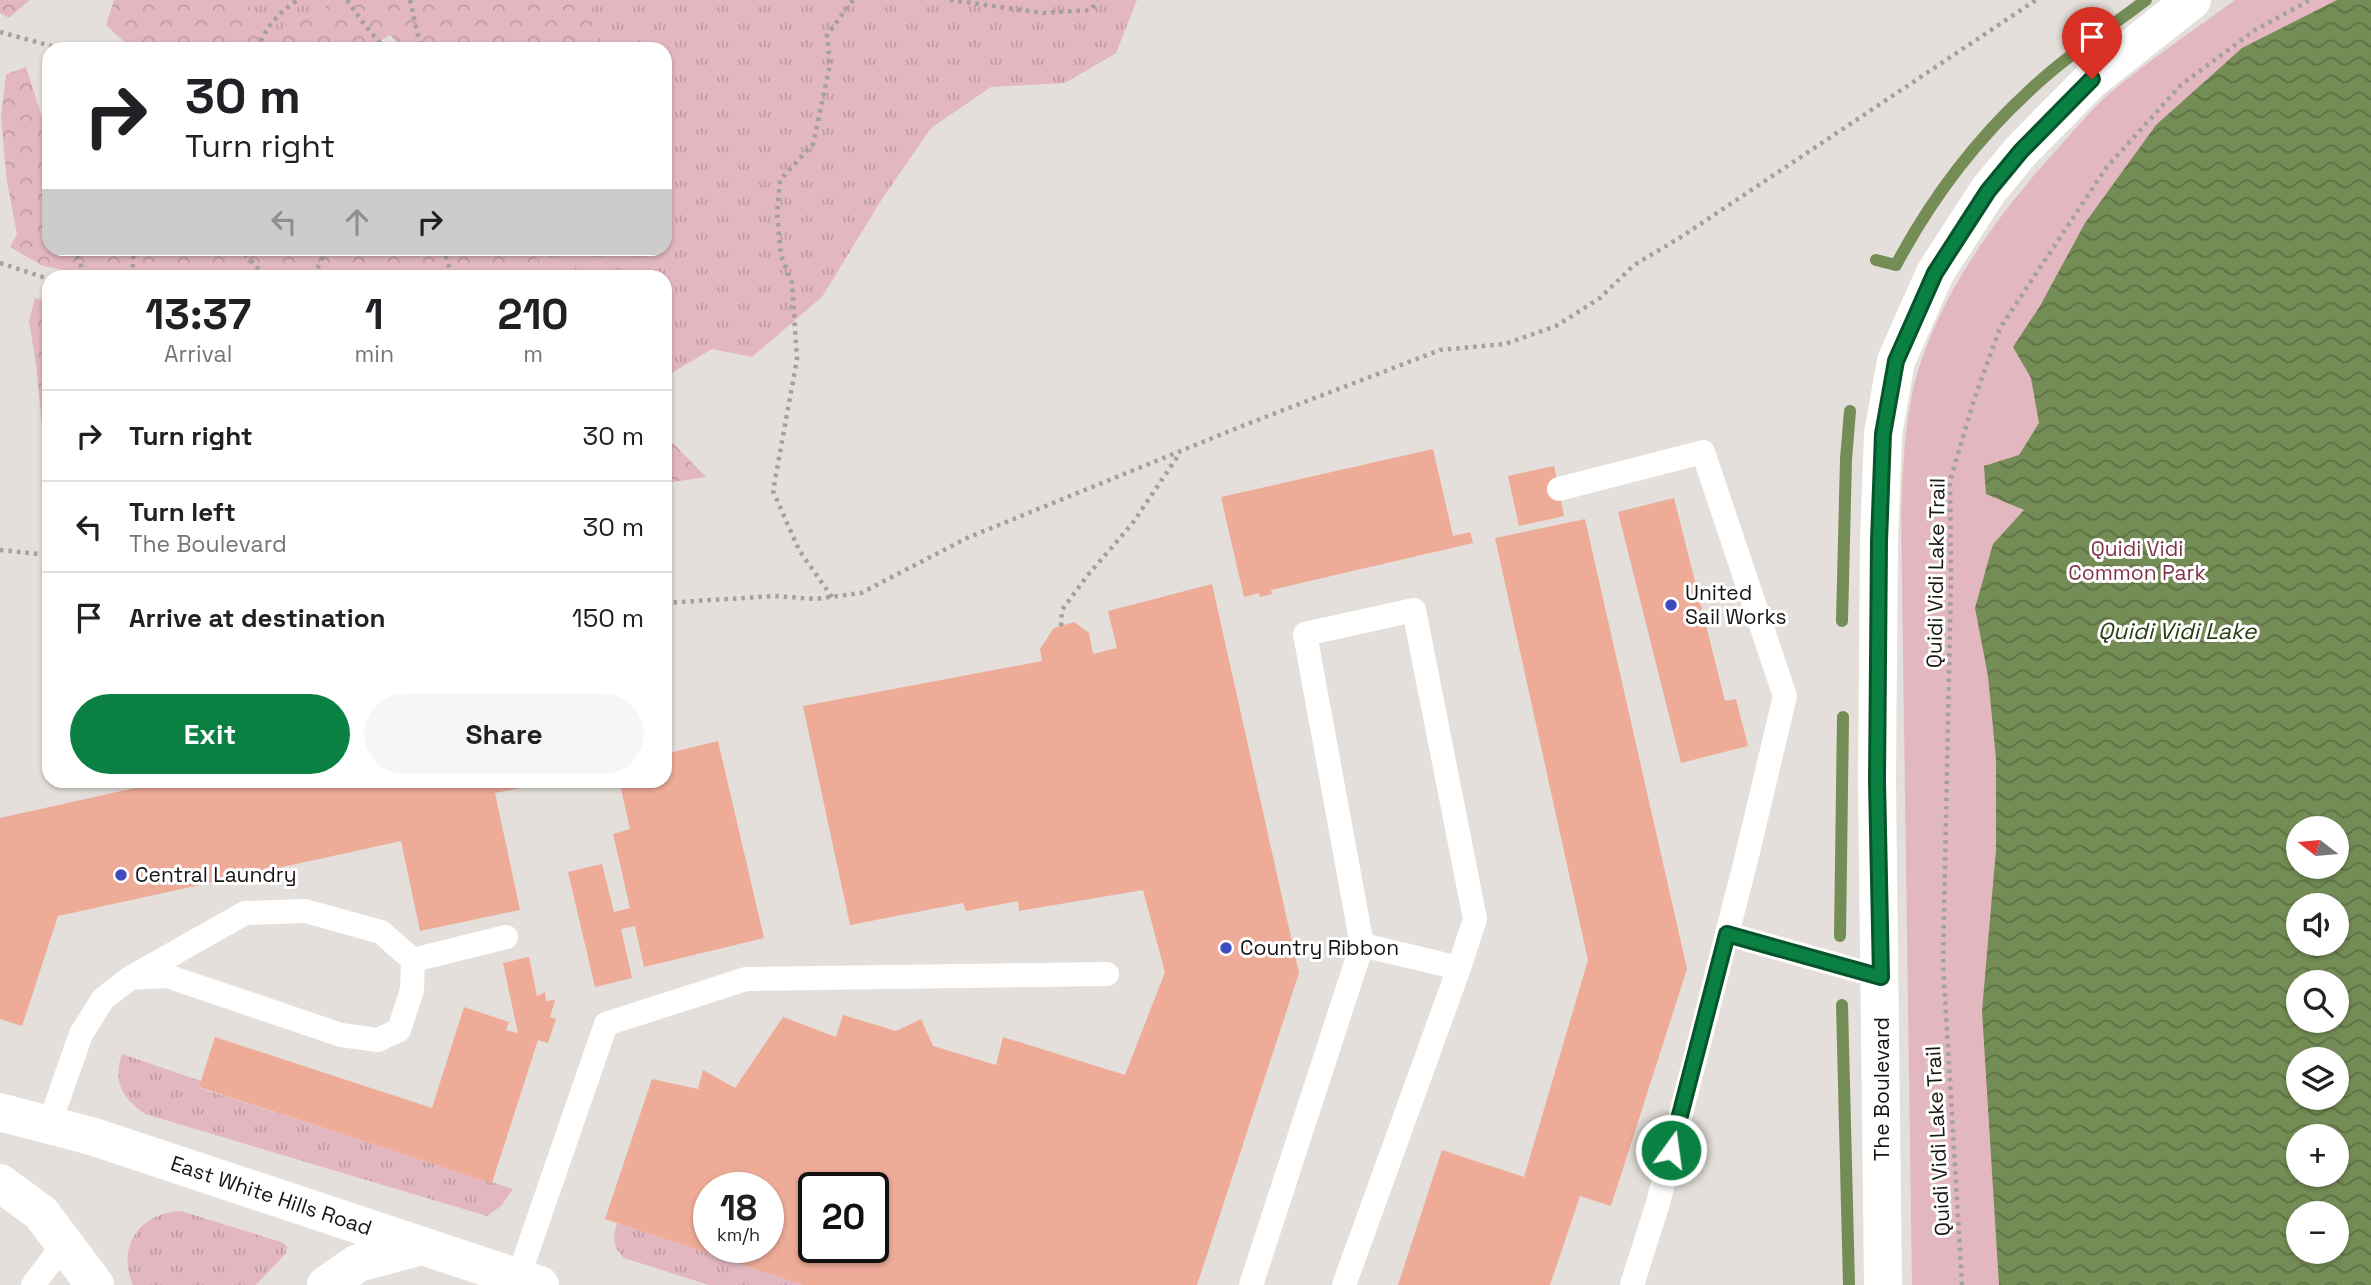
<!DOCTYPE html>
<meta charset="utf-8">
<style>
:root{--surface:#fff;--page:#f6f6f6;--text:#202124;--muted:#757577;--line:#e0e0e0;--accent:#0b8043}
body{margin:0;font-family:"Space Grotesk",sans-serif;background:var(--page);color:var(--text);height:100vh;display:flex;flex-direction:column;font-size:26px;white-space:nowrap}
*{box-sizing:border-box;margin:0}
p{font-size:23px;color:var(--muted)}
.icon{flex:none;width:38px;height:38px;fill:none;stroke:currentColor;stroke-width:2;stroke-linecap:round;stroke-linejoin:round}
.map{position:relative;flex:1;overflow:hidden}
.side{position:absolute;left:42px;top:270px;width:630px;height:518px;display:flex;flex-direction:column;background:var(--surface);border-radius:21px;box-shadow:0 2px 5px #0004}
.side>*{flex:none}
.hud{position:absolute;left:42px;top:42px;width:630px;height:214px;border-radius:21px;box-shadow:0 2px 5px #0004;background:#fff;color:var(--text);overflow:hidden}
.needle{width:46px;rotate:286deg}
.fabs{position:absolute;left:2286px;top:816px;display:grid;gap:14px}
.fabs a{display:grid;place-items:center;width:63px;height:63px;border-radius:50%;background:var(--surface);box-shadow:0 2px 5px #0004;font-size:35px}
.speed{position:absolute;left:693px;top:1172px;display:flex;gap:14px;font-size:35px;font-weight:700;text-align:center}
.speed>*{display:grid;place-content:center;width:91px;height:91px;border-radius:50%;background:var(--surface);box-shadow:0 2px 5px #0004;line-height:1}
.speed small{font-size:18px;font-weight:400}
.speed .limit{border:4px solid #111;border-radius:10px;background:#fff;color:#111}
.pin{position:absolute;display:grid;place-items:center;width:60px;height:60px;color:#fff;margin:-72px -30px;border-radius:50% 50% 50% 0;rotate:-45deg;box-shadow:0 0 7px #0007}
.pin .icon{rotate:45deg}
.me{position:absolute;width:77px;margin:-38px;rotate:14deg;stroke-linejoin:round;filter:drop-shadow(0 0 5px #0008)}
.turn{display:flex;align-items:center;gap:24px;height:147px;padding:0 28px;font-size:32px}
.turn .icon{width:91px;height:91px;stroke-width:2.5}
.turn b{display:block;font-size:49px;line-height:60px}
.lanes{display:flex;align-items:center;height:66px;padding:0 28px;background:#0003;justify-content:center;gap:35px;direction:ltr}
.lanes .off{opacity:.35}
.eta{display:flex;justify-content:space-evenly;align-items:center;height:119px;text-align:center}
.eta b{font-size:42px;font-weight:700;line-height:49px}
.primary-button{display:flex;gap:14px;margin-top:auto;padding:14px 28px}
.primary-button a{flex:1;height:80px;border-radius:42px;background:var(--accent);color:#fff;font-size:28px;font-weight:700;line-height:80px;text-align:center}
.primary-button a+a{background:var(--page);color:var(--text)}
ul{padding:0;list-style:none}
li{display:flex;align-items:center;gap:21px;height:91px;padding:0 28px;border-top:2px solid var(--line)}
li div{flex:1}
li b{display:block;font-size:26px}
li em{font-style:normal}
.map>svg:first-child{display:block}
</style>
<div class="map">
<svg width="2371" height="1285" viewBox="0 0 2371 1285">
<defs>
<pattern id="grass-tufts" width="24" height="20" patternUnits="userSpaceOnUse" patternTransform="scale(1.75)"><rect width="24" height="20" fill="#e2b7bf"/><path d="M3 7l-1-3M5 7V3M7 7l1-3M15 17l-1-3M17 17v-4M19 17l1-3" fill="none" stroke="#c19ca3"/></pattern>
<pattern id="forest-crowns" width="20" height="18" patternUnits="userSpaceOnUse" patternTransform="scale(1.75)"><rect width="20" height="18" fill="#e2b7bf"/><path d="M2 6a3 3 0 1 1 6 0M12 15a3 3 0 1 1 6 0" fill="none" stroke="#c19ca3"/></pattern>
<pattern id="water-waves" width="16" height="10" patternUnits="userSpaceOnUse" patternTransform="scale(1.75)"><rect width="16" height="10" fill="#748c55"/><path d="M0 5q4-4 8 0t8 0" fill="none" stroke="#5e7145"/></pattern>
</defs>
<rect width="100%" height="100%" fill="#e4dfda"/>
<g fill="url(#grass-tufts)">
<path d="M252,0H330L321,12L289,23L275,38L253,34L249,13Z"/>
<path d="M589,0H1137L1116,53L1065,83L991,87L931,128L882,199L822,297L752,357L712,349L665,377V276H553L531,252L532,248H665V49H603Z"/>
<path d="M122,1054L201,1081L200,1088L513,1189L501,1206L487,1216L145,1114C123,1098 112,1082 122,1054Z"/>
<path d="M181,1211L281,1242L287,1246L286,1253L256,1285H133C116,1246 140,1213 181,1211Z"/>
<path d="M617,1223L803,1285H709L624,1258C612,1246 613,1239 617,1223Z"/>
</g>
<g fill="url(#forest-crowns)">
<path d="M0,0H30L9,18L0,13Z"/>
<path d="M114,0H252L249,13L253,33L275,38L289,23L321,12L330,0H589L603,49H403L390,35L368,49H132L106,25Z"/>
<path d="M26,67L49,140V248L532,249L531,252L553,276H93L43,266L10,247L17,234L7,182L1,119L6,74Z"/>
<path d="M35,298L49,303V451L43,433L36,365L29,321Z"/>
<path d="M665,435L706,477L665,483Z"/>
</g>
<path fill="#e2b7bf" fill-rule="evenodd" d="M2235,0H2371V1285H1912L1901,513C1903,470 1904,427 1914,385C1938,295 1997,215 2060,146C2076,128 2093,108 2111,92C2151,59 2194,30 2235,0ZM2298,828H2336V866H2298ZM2298,905H2336V943H2298ZM2298,982H2336V1020H2298ZM2298,1059H2336V1097H2298ZM2298,1136H2336V1174H2298ZM2298,1213H2336V1251H2298Z"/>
<path fill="url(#water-waves)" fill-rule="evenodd" d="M2337,0H2371V1285H1999L1982,1011L1996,850V759L1988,676L1975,608L1993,544L2024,510L1986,494L1984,466L2019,455L2039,423L2031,378L2013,347L2040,306L2085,223L2156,125L2242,48ZM2298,828H2336V866H2298ZM2298,905H2336V943H2298ZM2298,982H2336V1020H2298ZM2298,1059H2336V1097H2298ZM2298,1136H2336V1174H2298ZM2298,1213H2336V1251H2298Z"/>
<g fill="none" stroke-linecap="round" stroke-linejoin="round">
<g stroke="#748c55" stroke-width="12">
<path d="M1876,260L1896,265C1930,201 1975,141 2028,92C2064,58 2106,30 2146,0"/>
<path d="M1842,621L1846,459L1850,411"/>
<path d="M1840,936L1843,717"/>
<path d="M1842,1005L1849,1285"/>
</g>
</g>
<g fill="#edab98" fill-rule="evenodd">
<path d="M1433,449L1453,536L1470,532L1473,543L1271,590L1272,594L1260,597L1259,593L1244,597L1221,497Z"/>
<path d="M1554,466L1564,516L1519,526L1508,476Z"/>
<path d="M1674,498L1725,701L1736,699L1748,746L1681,763L1618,512Z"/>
<path d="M1585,519L1687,969L1611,1206L1580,1196L1550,1285H1398L1442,1150L1524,1177L1588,960L1495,538Z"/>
<path d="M1212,584L1299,973L1197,1285H803L605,1219L652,1079L698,1089L703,1070L735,1088L783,1017L836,1037L843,1015L896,1031L921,1019L933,1046L996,1065L1003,1037L1125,1075L1165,972L1143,890L1019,911L1018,901L966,911L963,903L850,925L803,706L1042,661L1040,649L1054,628L1074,622L1089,633L1093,654L1117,648L1108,611ZM709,1188H768V1248H709ZM814,1188H873V1248H814Z"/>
<path d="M718,741L764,938L644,967L635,926L621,929L632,978L595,987L568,872L602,864L614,912L630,908L613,834L630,829L619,780H665V754Z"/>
<path d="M171,780H534L535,785L495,793L520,910L420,931L401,841L58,916L22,1026L0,1019V818Z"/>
<path d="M529,957L537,996L545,992L546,1001L555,1000L550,1017L556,1019L548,1043L538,1040L492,1183L199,1087L215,1037L432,1108L464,1007L509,1022L506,1030L518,1033L503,963Z"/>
</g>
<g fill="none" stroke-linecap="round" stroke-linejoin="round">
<g stroke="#a4a09c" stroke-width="4.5" stroke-dasharray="3.5 5" stroke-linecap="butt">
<path d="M347,0L364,24L385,49"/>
<path d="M410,0L421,49"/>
<path d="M950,0L1043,13L1091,10L1097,0"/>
<path d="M0,32L62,49"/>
<path d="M257,49C266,27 278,13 298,0"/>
<path d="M74,248L85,276"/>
<path d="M239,248L265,276"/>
<path d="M443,248L452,276"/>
<path d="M0,263L49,279"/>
<path d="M132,276L134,248"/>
<path d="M314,276L327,248"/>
<path d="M0,550L49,555"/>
<path d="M832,597L799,550L773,491L797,359L792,283L781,255L777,214L780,180L813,144L830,65L827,35L853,0"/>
<path d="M665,603L775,596L815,599L861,593L967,538L1242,426L1440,350L1505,344L1556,326L1600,298L1634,265L1681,237L2036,0"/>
<path d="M1061,626L1062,610L1087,576L1132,524L1180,453"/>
<path d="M1962,1285L1943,963L1951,577L1950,481L1974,400L2000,328L2106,168L2181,85L2255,30L2310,0"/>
</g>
<g stroke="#fff" stroke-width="24">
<path d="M1559,489L1703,452L1785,696L1746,860L1658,1203L1632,1285"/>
<path d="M1727,934L1881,977"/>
<path d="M1362,945L1305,634L1414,610L1475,919L1459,968"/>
<path d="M413,960L506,937"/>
<path d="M49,1125L81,1034L103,999L130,978L167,976L341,1035L378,1040L399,1030L412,990L413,960L381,932L305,911L245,913L130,978"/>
<path d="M518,1278L606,1024L746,979L1107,974"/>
<path d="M33,1285L64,1244"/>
<path d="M1251,1285L1362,945L1459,968L1344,1285"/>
</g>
<g stroke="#fff" stroke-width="38">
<path d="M0,1183L41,1213L95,1285"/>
<path d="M326,1285L358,1263L422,1246"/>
</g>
<g stroke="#fff" stroke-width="38">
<path id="s1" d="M0,1112L91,1136L540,1285"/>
<path d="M1883,1285L1877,781L1879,540L1883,434L1896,361L1935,273L1988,191L2021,151L2092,79L2192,0"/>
</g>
</g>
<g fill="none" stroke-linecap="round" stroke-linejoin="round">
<g stroke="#07532c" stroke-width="18">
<path id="route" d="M1671,1150L1727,934L1881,977L1877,781L1879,541L1883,434L1896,361L1935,273L1988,191L2021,151L2092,79"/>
</g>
<use href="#route" stroke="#0b8043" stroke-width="12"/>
</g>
<g fill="#3f4cc0" stroke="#fff" stroke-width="2.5">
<circle cx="1671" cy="605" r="7"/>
<circle cx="121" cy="875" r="7"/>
<circle cx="1226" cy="948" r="7"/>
</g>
<g text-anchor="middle" stroke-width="6" stroke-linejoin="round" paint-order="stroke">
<g font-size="21" fill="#823249" stroke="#fff">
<text x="2137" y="556">Quidi Vidi<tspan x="2137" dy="24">Common Park</tspan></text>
</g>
<g font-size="21" fill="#171514" stroke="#fff">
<text transform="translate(1936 573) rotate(-89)" y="7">Quidi Vidi Lake Trail</text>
<text transform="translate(1882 1089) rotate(-90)" y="7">The Boulevard</text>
<text transform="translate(1938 1141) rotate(-93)" y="7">Quidi Vidi Lake Trail</text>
<text dy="7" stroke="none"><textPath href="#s1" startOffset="284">East White Hills Road</textPath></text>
</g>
<g font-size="21" fill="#171514" stroke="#fff" text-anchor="start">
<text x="1685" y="600">United<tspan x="1685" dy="24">Sail Works</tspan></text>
<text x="135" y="882">Central Laundry</text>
<text x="1240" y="955">Country Ribbon</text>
</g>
<g font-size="23" font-style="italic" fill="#2b3b12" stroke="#fff">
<text x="2177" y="639">Quidi Vidi Lake</text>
</g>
</g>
</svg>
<div class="fabs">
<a><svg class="needle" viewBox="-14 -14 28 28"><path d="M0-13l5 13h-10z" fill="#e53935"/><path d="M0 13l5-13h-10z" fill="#757577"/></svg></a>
<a><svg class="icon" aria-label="sound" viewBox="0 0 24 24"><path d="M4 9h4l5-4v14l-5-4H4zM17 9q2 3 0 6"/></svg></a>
<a><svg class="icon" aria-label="search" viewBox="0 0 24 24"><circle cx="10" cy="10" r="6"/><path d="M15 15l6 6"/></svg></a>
<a><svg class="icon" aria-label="layers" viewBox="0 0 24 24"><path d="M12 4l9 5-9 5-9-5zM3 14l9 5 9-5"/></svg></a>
<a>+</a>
<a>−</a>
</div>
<div class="speed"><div>18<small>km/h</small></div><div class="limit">20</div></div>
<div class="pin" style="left:2092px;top:79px;background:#d93025"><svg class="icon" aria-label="arrive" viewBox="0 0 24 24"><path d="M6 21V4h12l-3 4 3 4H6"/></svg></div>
<svg class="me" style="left:1671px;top:1150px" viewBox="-20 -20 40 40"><circle r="17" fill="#0b8043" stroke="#fff" stroke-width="3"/><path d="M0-11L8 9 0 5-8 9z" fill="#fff"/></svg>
<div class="hud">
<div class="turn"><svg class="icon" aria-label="right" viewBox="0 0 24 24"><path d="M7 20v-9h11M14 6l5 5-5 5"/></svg><div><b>30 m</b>Turn right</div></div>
<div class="lanes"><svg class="icon off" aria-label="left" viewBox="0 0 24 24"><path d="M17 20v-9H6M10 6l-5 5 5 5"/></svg><svg class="icon off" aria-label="ahead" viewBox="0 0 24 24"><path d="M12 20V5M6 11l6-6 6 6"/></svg><svg class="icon" aria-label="right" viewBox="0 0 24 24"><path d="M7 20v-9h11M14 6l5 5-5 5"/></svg></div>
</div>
<section class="side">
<div class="eta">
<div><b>13:37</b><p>Arrival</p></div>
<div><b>1</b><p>min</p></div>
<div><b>210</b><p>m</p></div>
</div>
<ul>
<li><svg class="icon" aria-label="right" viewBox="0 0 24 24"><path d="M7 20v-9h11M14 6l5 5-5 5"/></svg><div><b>Turn right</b></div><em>30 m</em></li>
<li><svg class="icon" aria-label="left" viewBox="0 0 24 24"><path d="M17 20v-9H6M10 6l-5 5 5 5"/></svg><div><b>Turn left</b><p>The Boulevard</p></div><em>30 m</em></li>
<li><svg class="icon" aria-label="arrive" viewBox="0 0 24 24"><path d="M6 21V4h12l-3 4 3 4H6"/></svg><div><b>Arrive at destination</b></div><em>150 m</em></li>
</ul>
<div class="primary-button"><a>Exit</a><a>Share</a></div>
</section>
</div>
